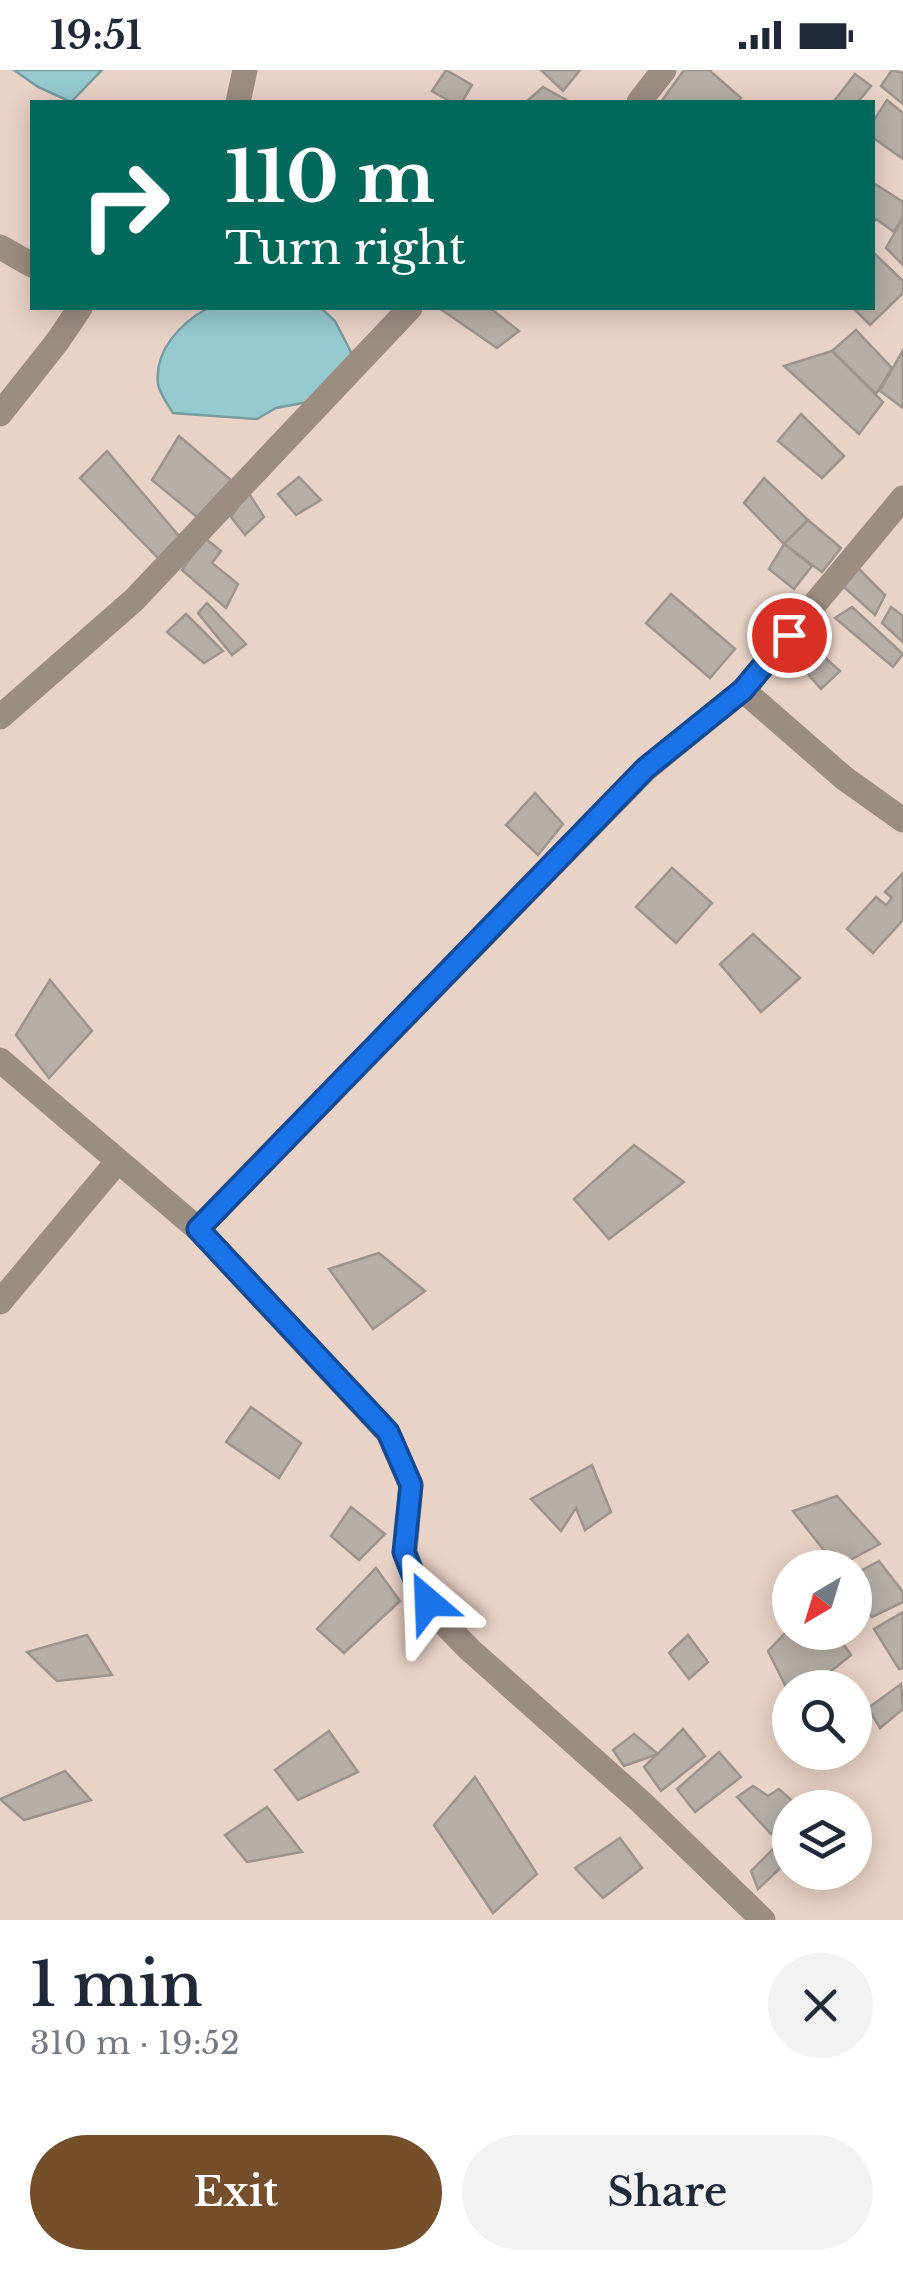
<!DOCTYPE html>
<meta charset="utf-8">
<style>
:root{--surface:#fff;--page:#f2f2f3;--text:#1f2937;--muted:#747a83;--accent:#744f2a}
body{margin:0;font-family:"Libre Baskerville",serif;background:var(--page);color:var(--text);height:100vh;display:flex;flex-direction:column;font-size:38px;white-space:nowrap}
*{box-sizing:border-box;margin:0}
p{font-size:32px;color:var(--muted)}
.icon{flex:none;width:55px;height:55px;fill:none;stroke:currentColor;stroke-width:2;stroke-linecap:round;stroke-linejoin:round}
.map{position:relative;height:1850px;overflow:hidden}
.side{display:flex;flex-direction:column;background:var(--surface);flex:1}
.side>*{flex:none}
.top-card{position:absolute;left:30px;top:30px;width:845px;height:210px;border-radius:0px;box-shadow:0 5px 25px #0003;background:#00695c;color:#fff;overflow:hidden}
.needle{width:65px;rotate:218deg}
.tools{position:absolute;left:772px;top:1480px;display:grid;gap:20px}
.tools a{display:grid;place-items:center;width:100px;height:100px;border-radius:50%;background:var(--surface);box-shadow:0 5px 25px #0003;font-size:50px}
.pin{position:absolute;display:grid;place-items:center;width:85px;height:85px;color:#fff;margin:-42px;border:5px solid #fff;border-radius:50%;box-shadow:0 2px 10px #0007}
.me{position:absolute;width:110px;margin:-55px;rotate:334deg;stroke-linejoin:round;filter:drop-shadow(0 0 8px #0008)}
.turn{display:flex;align-items:center;gap:35px;height:210px;padding:0 30px;font-size:45px}
.turn .icon{width:130px;height:130px;stroke-width:2.5}
.turn b{display:block;font-size:70px;line-height:85px}
.round{display:grid;place-items:center;flex:none;width:105px;height:105px;border-radius:52px;background:var(--page)}
.head{display:flex;align-items:center;justify-content:space-between;height:170px;padding:0 30px}
h1{font-size:60px;font-weight:600;line-height:75px}
.button{display:flex;gap:20px;margin-top:auto;padding:20px 30px}
.button a{flex:1;height:115px;border-radius:60px;background:var(--accent);color:#fff;font-size:40px;font-weight:600;line-height:115px;text-align:center}
.button a+a{background:var(--page);color:var(--text)}
.status{display:flex;justify-content:space-between;align-items:center;height:70px;padding:0 50px;background:var(--surface);direction:ltr}
.status svg{height:28px;fill:currentColor}
.map>svg:first-child{display:block}
</style>
<div class="status"><b>19:51</b><svg viewBox="0 0 49 12"><path d="M0 12V9h3v3zM5 12V6h3v6zM10 12V3h3v9zM15 12V0h3v12zM26 1h20v11H26zM47 4h2v5h-2z"/></svg></div>
<div class="map">
<svg width="903" height="1850" viewBox="0 0 903 1850">
<rect width="100%" height="100%" fill="#e8dfd8"/>
<path fill="#e9d2c6" fill-rule="evenodd" d="M0,0H903V1850H0ZM32,32H872V238H32ZM790,1498H855V1562H790ZM790,1618H855V1682H790ZM790,1738H855V1802H790Z"/>
<g fill="#96cad1" stroke="#789ca0" stroke-width="2.5">
<path d="M14,0H102L71,32L38,17Z"/>
<path d="M208,238H321L335,251L353,286L313,331L276,338L257,349L173,343C168,335 160,324 158,314C154,280 181,253 208,238Z"/>
</g>
<g fill="#b6afa7" stroke="#9c948d" stroke-width="2.5">
<path d="M446,0L472,15L462,32H451L432,21Z"/>
<path d="M541,0H580L563,21Z"/>
<path d="M684,0H709L741,28L738,32H661Z"/>
<path d="M892,0L903,3V34L881,16Z"/>
<path d="M855,4L871,16L858,32H837L835,30Z"/>
<path d="M543,17L570,32H526Z"/>
<path d="M887,30L903,43V89L872,67V53Z"/>
<path d="M872,112L903,132V147L894,162L876,149L872,154Z"/>
<path d="M903,148V195L886,178Z"/>
<path d="M872,181L903,211V223L870,255L853,238H872Z"/>
<path d="M439,238H490L519,261L497,278Z"/>
<path d="M856,260L892,298L876,324L832,281Z"/>
<path d="M903,280V338L880,321Z"/>
<path d="M832,281L883,332L859,364L784,296Z"/>
<path d="M801,344L844,386L822,408L778,371Z"/>
<path d="M179,366L231,410L197,447L152,410Z"/>
<path d="M107,381L179,466L160,490L80,408Z"/>
<path d="M299,407L321,430L296,445L278,424Z"/>
<path d="M764,408L808,450L784,474L744,433Z"/>
<path d="M248,422L264,447L245,465L231,447Z"/>
<path d="M808,450L841,478L822,502L784,474Z"/>
<path d="M205,468L221,481L212,493L238,514L226,538L182,500Z"/>
<path d="M784,474L812,496L794,519L769,499Z"/>
<path d="M851,491L885,525L875,545L835,509Z"/>
<path d="M671,524L735,579L710,608L646,553Z"/>
<path d="M207,533L246,574L232,585L198,543Z"/>
<path d="M852,537L903,584L893,597L835,548Z"/>
<path d="M891,537L903,546V572L882,553Z"/>
<path d="M186,544L223,581L204,593L167,562Z"/>
<path d="M811,575L840,601L821,619L793,587Z"/>
<path d="M535,723L563,754L538,785L506,755Z"/>
<path d="M672,798L712,833L676,873L636,837Z"/>
<path d="M903,803V850L873,883L847,859L876,827L886,835L892,828L885,822Z"/>
<path d="M753,864L800,908L761,942L720,894Z"/>
<path d="M50,910L92,961L49,1008L16,965Z"/>
<path d="M634,1075L684,1112L609,1169L574,1129Z"/>
<path d="M379,1183L425,1221L373,1259L329,1199Z"/>
<path d="M251,1337L301,1373L279,1408L226,1372Z"/>
<path d="M592,1395L611,1442L585,1460L576,1438L561,1461L531,1429Z"/>
<path d="M837,1426L880,1474L837,1497L793,1441Z"/>
<path d="M351,1437L385,1464L359,1490L331,1466Z"/>
<path d="M879,1491L903,1522V1532L872,1547L855,1528V1504Z"/>
<path d="M376,1498L400,1531L344,1583L317,1559Z"/>
<path d="M903,1542V1598L899,1599L874,1559Z"/>
<path d="M790,1558V1562H835L851,1585L810,1618H790V1625L768,1581Z"/>
<path d="M87,1565L112,1605L57,1611L27,1582Z"/>
<path d="M688,1565L708,1592L689,1609L669,1583Z"/>
<path d="M901,1614L903,1639L880,1658L868,1638Z"/>
<path d="M683,1659L705,1686L661,1721L644,1697Z"/>
<path d="M329,1661L358,1702L298,1730L275,1700Z"/>
<path d="M634,1664L658,1684L624,1696L613,1680Z"/>
<path d="M719,1682L741,1707L695,1742L677,1719Z"/>
<path d="M65,1701L91,1730L24,1750L0,1729Z"/>
<path d="M475,1707L537,1804L493,1843L434,1755Z"/>
<path d="M753,1716L768,1726L779,1719L800,1738H790V1748L771,1764L737,1727Z"/>
<path d="M267,1737L302,1782L247,1792L225,1765Z"/>
<path d="M790,1762V1789L758,1819L751,1801Z"/>
<path d="M620,1768L642,1798L603,1828L575,1798Z"/>
</g>
<g fill="none" stroke-linecap="round" stroke-linejoin="round">
<g stroke="#9c8d81" stroke-width="25">
<path d="M238,32L245,0"/>
<path d="M639,32L664,0"/>
<path d="M0,177L32,195"/>
<path d="M0,344L57,272L80,238"/>
<path d="M743,620L844,708L903,750"/>
<path d="M0,647L134,530L410,238"/>
<path d="M0,990L198,1159L388,1363L411,1415L405,1482L417,1515L439,1548L469,1579L641,1732L763,1850"/>
<path d="M198,1159L646,699L743,620L903,428"/>
<path d="M0,1232L117,1092"/>
</g>
</g>
<g fill="none" stroke-linecap="round" stroke-linejoin="round">
<g stroke="#114b97" stroke-width="25">
<path id="route" d="M428,1532L417,1515L404,1482L411,1415L388,1362L198,1159L646,698L743,620L789,565"/>
</g>
<use href="#route" stroke="#1a73e8" stroke-width="18"/>
</g>
</svg>
<div class="tools">
<a><svg class="needle" viewBox="-14 -14 28 28"><path d="M0-13l5 13h-10z" fill="#e53935"/><path d="M0 13l5-13h-10z" fill="#747a83"/></svg></a>
<a><svg class="icon" aria-label="search" viewBox="0 0 24 24"><circle cx="10" cy="10" r="6"/><path d="M15 15l6 6"/></svg></a>
<a><svg class="icon" aria-label="layers" viewBox="0 0 24 24"><path d="M12 4l9 5-9 5-9-5zM3 14l9 5 9-5"/></svg></a>
</div>
<div class="pin" style="left:789px;top:565px;background:#d93025"><svg class="icon" aria-label="arrive" viewBox="0 0 24 24"><path d="M6 21V4h12l-3 4 3 4H6"/></svg></div>
<svg class="me" style="left:428px;top:1532px" viewBox="-20 -20 40 40"><path d="M0-17L14 15 0 8-14 15z" fill="#1a73e8" stroke="#fff" stroke-width="4"/></svg>
<div class="top-card">
<div class="turn"><svg class="icon" aria-label="right" viewBox="0 0 24 24"><path d="M7 20v-9h11M14 6l5 5-5 5"/></svg><div><b>110 m</b>Turn right</div></div>
</div>
</div>
<section class="side">
<div class="head"><div><h1>1 min</h1><p>310 m · 19:52</p></div><a class="round"><svg class="icon" aria-label="close" viewBox="0 0 24 24"><path d="M6 6l12 12M18 6L6 18"/></svg></a></div>
<div class="button"><a>Exit</a><a>Share</a></div>
</section>
